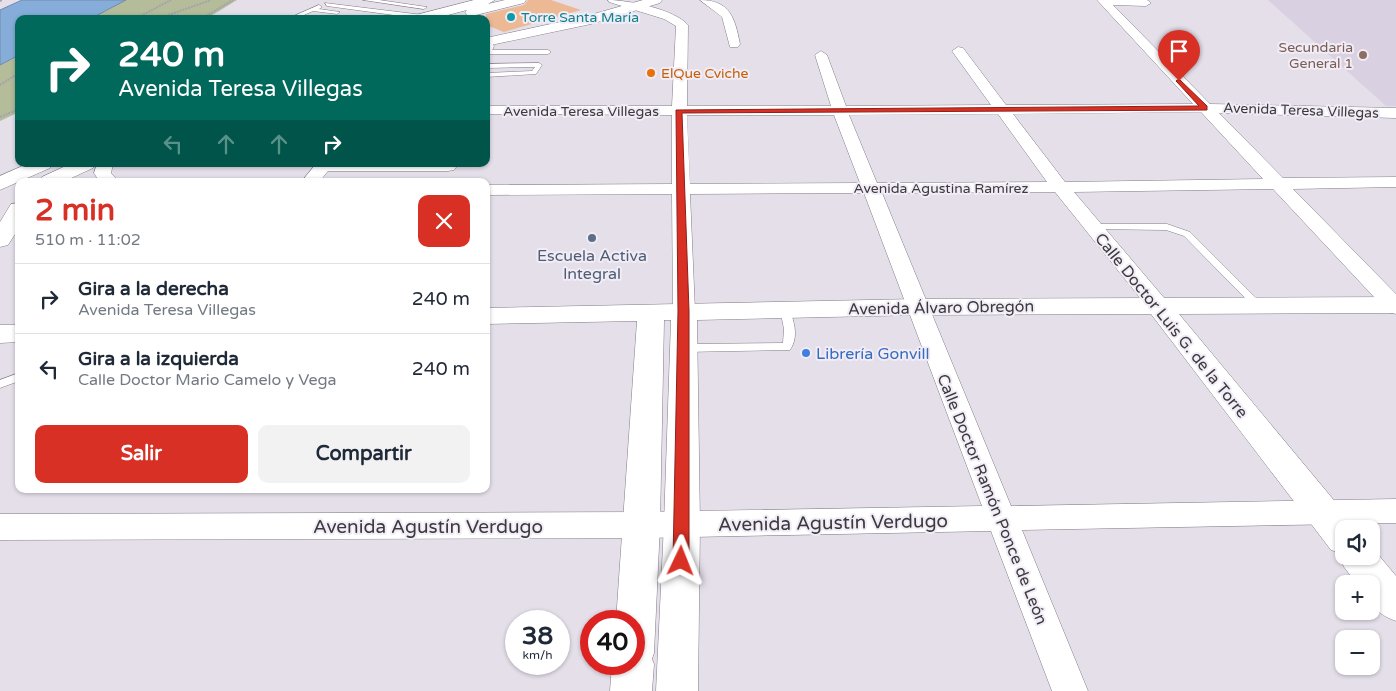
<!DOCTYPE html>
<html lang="es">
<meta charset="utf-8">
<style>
:root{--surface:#fff;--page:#f2f2f3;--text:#1f2937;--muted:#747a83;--line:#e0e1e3;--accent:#d93025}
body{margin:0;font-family:"Varela Round",sans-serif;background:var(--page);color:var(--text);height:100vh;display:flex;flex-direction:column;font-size:19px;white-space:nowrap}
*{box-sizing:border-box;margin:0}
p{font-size:16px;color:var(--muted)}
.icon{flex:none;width:28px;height:28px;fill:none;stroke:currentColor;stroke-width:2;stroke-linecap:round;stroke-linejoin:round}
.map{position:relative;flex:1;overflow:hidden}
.panel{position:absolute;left:15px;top:178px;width:475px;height:315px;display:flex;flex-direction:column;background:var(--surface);border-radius:10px;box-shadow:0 1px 4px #0004}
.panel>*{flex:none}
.top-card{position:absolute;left:15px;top:15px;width:475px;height:152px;border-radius:10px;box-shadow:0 1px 4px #0004;background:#00695c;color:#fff;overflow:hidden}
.fabs{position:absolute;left:1335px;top:520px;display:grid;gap:10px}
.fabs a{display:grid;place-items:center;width:45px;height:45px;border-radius:10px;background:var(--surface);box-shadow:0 1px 4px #0004;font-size:25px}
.speed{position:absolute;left:505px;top:610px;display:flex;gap:10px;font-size:25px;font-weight:700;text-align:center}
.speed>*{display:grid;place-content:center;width:65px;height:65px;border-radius:50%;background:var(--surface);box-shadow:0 1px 4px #0004;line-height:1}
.speed small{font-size:12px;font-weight:400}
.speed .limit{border:8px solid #d22;background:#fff;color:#111}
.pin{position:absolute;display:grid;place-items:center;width:42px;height:42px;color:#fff;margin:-51px -21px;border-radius:50% 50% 50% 0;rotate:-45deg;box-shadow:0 0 5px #0007}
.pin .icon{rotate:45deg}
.me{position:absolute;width:55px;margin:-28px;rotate:2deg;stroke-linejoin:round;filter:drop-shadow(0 0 4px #0008)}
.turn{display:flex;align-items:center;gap:18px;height:105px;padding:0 20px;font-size:22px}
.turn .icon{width:65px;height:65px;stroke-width:2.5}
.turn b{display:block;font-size:35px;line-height:42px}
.lanes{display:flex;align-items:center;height:48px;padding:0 20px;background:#0003;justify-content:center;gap:25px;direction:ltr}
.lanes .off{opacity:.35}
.round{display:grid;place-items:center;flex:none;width:52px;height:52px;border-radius:10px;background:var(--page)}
.headline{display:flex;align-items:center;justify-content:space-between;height:85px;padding:0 20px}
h1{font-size:30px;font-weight:700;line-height:38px;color:var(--accent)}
.button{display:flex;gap:10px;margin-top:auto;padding:10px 20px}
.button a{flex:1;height:58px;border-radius:10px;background:var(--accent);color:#fff;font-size:20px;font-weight:700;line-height:58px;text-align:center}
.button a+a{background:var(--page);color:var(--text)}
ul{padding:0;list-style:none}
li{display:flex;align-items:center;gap:15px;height:70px;padding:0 20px;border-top:1px solid var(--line)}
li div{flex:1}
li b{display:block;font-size:19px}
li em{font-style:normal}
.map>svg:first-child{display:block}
</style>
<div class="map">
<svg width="1396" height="691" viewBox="0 0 1396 691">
<rect width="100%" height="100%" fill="#e4dfe9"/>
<path fill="#d9d0e1" d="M1268,0H1396V106H1386Z"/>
<g fill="#b5bc9a">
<path d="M126,0H237L206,19H90Z"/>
<path d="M19,55V112L0,121V65Z"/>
</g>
<path fill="#86add9" stroke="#708aaa" d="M22,0H126L90,19H19V55L0,65V10Z"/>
<path fill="#edb995" d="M528,0H551L581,10L504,32L486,25V14L524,5Z"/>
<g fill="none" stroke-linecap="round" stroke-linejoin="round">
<g stroke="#827d87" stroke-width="1">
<g id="lane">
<path d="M363,0H379L427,7L424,9Z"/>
<path d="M325,3L423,15L426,17L423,19L327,6Z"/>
<path d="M319,5L322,7L319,9L340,12L337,14L313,11L295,19H287Z"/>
<path d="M486,50H548L551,52L548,54H486Z"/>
<path d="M539,63L542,65L536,74L486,77V73L532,71L535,67L486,68V64Z"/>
<path d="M1093,224H1167L1190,232L1262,304L1257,307L1253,306L1184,236L1166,230L1090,229L1088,227Z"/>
<path d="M785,306L790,309C794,324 799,336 790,350L683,352L677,348L683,344L783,343L784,329L780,309Z"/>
<path d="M19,373V381L0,388V380Z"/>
</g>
</g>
<g stroke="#827d87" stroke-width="1">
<g id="street">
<path d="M608,0C628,0 674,9 688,25L687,106H831L815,55L821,51L827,55L846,106L991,105L952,51L958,47L963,48L1006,105L1193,104L1097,0H1147L1151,3L1146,6L1113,5L1210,104L1396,108V118L1219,113L1283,178L1396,177V187L1293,189L1396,294V314L1388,312L1273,189L1074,192L1165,299L1168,304L1165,309L1157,311L1149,309L1055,192L882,193L1011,506L1396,499V523L1022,530L1088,691H1052L991,531L642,538L0,540V514L642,512L982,506L864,193L690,194L695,311L692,316L684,318L676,316L673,311L672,194L486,195V185L672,184V115L486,114V106H672L676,26L664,19L609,2ZM1201,112L1263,179L1065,182L1013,114ZM998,114L1047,182L877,183L849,115ZM687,115H834L860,183L690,184Z"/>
<path d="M700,0C730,0 735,18 740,44L738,47H730L722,17Z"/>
<path d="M486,43H492L494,46L491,53L486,54Z"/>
<path d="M97,164H113L111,173L118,181H99L94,173Z"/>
<path d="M316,164H455L457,166L454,170L448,171H328L320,181H302Z"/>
</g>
</g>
<g stroke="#827d87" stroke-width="1">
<g id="secondary">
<path d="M474,0H495L488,4L505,0H526L524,3L472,16L467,15L465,12L467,10L433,19H410L412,16Z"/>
<path d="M643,0H662L660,3L591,24L486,46V38L583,17Z"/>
<path d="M27,164H53L50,168L0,190V176Z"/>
<path d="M70,164H96L93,168L65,181H39L42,177Z"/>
<path d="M19,203V228L8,245L0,247V222L11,204Z"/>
<path d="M1157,296L1165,298L1396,297V313L1179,314L1357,528L1344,529V556H1371V546L1396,576V621C1375,613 1371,606 1371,584H1357L1344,567L1339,556L1340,553L1331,550L1151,314L917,315L697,320L700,524L698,691H656L664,524L671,320H664L660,525L654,653L652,659L654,664L652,691H610L612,664H634V621H616L637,321L486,324V308L917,299L1149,298Z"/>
<path d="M0,325H19V342L0,343Z"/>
</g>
</g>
<g stroke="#a6a2aa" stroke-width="2" stroke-dasharray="2 1" stroke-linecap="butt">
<path d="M0,1L2,0"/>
<path d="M135,19L171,0"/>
<path d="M157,19L211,0"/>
<path d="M201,19L233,0"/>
<path d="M0,85L19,73"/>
<path d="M0,117L19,109"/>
</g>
<use href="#lane" fill="#fff" fill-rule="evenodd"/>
<use href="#street" fill="#fff" fill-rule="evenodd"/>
<use href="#secondary" fill="#fff" fill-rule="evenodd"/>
</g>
<path fill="#d93025" stroke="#8d1f18" d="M1179,79L1207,106V110L682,113L689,311V561L686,566L681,568L676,566L673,561L678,311L676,110L1199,106L1177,82L1176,81Z"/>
<circle fill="#0f9aa8" stroke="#f1ecf6" stroke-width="2" cx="511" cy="17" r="5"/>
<circle fill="#8d6e63" stroke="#f1ecf6" stroke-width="2" cx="1363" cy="55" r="5"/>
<circle fill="#e8710a" stroke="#f1ecf6" stroke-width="2" cx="651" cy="73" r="5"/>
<circle fill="#5c6f8a" stroke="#f1ecf6" stroke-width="2" cx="592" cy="238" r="5"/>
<circle fill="#3f7fe0" stroke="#f1ecf6" stroke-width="2" cx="806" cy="353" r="5"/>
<g text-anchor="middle" stroke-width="4" stroke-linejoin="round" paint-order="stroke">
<g font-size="14" fill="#0d838f" stroke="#f1ecf6" text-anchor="start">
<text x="521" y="22">Torre Santa María</text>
</g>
<g font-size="14" fill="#785e54" stroke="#f1ecf6" text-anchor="end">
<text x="1353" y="52">Secundaria<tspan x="1353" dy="16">General 1</tspan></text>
</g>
<g font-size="14" fill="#c56008" stroke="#f1ecf6" text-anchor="start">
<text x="661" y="78">ElQue Cviche</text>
</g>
<g font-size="14" fill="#3c3a3e" stroke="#f1ecf6">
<text transform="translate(1301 110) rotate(2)" y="5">Avenida Teresa Villegas</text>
<text x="581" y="116">Avenida Teresa Villegas</text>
<text x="941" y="193">Avenida Agustina Ramírez</text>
</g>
<g font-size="16" fill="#4e5e75" stroke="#f1ecf6">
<text x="592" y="261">Escuela Activa<tspan x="592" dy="18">Integral</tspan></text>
</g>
<g font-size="16" fill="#3c3a3e" stroke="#f1ecf6">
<text transform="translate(941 307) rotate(-1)" y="6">Avenida Álvaro Obregón</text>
<text transform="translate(1172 325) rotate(51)" y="6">Calle Doctor Luis G. de la Torre</text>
<text transform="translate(993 499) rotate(68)" y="6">Calle Doctor Ramón Ponce de León</text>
</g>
<g font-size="16" fill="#366cbe" stroke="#f1ecf6" text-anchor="start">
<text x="816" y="359">Librería Gonvill</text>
</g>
<g font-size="19" fill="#3c3a3e" stroke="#f1ecf6">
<text transform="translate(833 522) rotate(-1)" y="7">Avenida Agustín Verdugo</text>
<text x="428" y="533">Avenida Agustín Verdugo</text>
</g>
</g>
</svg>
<div class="fabs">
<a><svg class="icon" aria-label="sound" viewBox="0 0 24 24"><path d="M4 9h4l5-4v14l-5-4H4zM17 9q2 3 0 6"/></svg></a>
<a>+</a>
<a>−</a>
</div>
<div class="speed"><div>38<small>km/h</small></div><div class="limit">40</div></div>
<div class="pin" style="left:1179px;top:81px;background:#d93025"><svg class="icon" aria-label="arrive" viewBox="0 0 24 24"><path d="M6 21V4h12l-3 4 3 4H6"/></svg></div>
<svg class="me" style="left:681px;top:561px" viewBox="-20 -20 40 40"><path d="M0-17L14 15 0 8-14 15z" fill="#d93025" stroke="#fff" stroke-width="4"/></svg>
<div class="top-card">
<div class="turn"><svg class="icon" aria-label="right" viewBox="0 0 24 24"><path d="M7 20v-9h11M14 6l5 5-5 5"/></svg><div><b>240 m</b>Avenida Teresa Villegas</div></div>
<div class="lanes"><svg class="icon off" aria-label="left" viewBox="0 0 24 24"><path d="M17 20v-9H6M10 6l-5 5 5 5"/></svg><svg class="icon off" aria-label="ahead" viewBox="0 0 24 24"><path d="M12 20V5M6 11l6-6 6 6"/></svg><svg class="icon off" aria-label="ahead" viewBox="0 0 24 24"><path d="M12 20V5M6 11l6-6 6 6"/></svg><svg class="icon" aria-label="right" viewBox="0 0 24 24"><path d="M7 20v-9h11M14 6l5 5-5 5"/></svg></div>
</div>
<section class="panel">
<div class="headline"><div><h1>2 min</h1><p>510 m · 11:02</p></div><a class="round" style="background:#d93025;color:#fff"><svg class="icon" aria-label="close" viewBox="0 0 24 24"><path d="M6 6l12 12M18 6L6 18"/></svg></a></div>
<ul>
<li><svg class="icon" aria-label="right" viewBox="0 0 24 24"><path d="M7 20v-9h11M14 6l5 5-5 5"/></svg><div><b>Gira a la derecha</b><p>Avenida Teresa Villegas</p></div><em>240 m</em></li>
<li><svg class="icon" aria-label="left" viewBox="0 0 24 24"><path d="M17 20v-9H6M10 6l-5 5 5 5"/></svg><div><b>Gira a la izquierda</b><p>Calle Doctor Mario Camelo y Vega</p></div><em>240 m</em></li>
</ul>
<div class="button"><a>Salir</a><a>Compartir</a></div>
</section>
</div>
